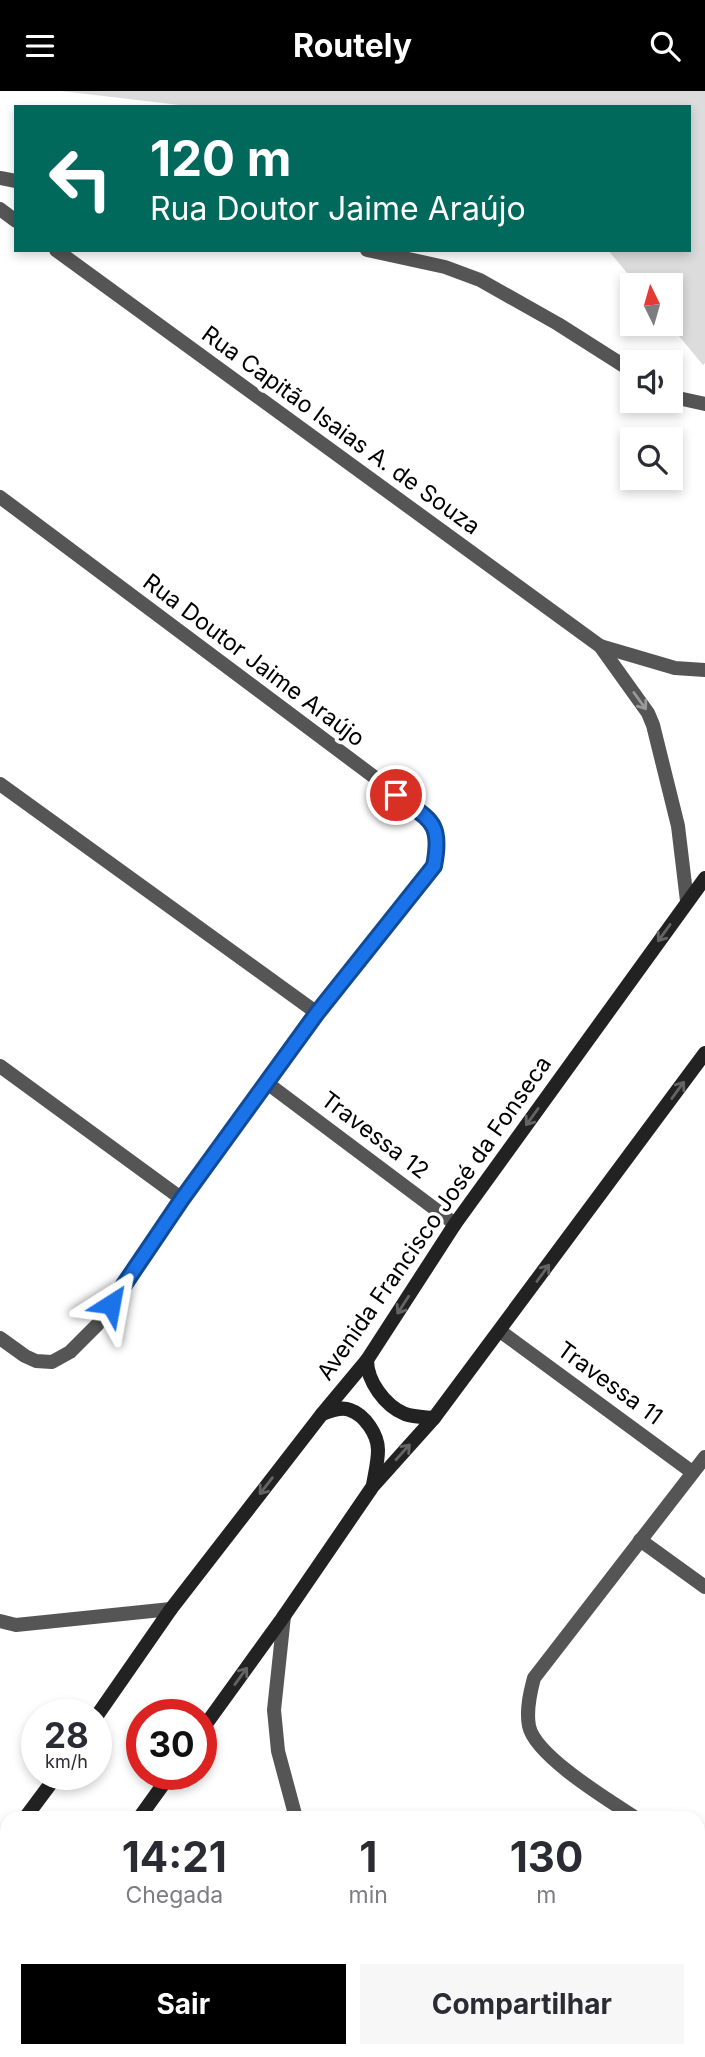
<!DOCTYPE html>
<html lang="pt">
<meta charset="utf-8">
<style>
:root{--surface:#fff;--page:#f7f7f7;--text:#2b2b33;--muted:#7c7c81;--accent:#000}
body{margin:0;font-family:Inter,sans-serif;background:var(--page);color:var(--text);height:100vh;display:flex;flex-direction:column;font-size:26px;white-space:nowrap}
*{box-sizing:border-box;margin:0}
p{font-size:23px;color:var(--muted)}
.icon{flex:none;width:38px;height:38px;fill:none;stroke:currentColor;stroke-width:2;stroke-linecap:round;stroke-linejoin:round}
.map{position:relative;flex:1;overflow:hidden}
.details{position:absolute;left:0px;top:1720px;width:705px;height:247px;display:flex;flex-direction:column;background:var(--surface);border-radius:21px 21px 0 0;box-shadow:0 4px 10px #0003}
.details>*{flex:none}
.hud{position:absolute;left:14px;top:14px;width:677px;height:147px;border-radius:0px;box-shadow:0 4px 10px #0003;background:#00695c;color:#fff;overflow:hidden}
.needle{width:46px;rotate:355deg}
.tools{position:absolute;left:620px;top:182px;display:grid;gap:14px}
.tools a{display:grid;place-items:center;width:63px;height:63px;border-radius:0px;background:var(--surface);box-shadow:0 4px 10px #0003;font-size:35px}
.speed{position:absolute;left:21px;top:1608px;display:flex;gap:14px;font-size:35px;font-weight:700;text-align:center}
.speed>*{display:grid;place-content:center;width:91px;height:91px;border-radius:50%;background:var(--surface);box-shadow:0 4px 10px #0003;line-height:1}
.speed small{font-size:18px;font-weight:400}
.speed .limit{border:10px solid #d22;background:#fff;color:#111}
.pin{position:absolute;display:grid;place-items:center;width:60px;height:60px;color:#fff;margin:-30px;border:4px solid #fff;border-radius:50%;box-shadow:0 2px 7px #0007}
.me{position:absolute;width:77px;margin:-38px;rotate:34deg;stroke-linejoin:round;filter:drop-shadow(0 0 5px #0008)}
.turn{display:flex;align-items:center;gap:24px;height:147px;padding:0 21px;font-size:32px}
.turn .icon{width:91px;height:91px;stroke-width:2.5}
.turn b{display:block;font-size:49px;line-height:60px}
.eta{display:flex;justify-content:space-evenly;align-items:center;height:119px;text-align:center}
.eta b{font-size:42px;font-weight:700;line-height:49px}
.button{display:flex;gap:14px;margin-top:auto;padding:14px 21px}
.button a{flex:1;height:80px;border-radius:0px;background:var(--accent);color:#fff;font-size:28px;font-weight:700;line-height:80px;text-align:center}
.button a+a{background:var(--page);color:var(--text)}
header{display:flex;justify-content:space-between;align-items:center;height:91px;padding:0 21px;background:var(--accent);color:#fff;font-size:32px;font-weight:700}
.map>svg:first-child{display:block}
</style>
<header><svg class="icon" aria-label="menu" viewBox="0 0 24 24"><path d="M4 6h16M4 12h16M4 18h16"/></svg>Routely<svg class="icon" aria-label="search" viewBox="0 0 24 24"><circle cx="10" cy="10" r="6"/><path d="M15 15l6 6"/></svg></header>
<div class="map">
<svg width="705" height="1966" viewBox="0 0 705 1966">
<rect width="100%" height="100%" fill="#fff"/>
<path fill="#dcdcdc" d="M61,0H705V272L703,274L669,233L670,194H637L608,159H690V16H196Z"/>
<path fill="#c4c4c4" stroke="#999" stroke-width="2" d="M211,1960H294L290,1966H219Z"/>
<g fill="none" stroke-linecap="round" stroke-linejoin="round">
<g stroke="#555" stroke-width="14">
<path d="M0,87L16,90"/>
<path d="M0,118L16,130"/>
<path d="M56,159L600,555L648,622L653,634L678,735L687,810"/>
<path d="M367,159L445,176L480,189L558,233L632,280"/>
<path d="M670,303L678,307L705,313"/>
<path d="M0,406L425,724C442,742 439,753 434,775L317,922L182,1108L97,1234L70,1261L52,1271L36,1270L25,1265L0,1247"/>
<path d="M600,555L675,577L705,579"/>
<path d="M0,693L317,922"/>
<path d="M0,975L182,1108"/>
<path d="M267,992L455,1133"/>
<path d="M500,1240L692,1381"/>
<path d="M640,1449L705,1496"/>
<path d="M284,1525L274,1619L278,1660L296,1727"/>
<path d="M0,1530L16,1534L171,1518"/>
<path d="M636,1727C610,1710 535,1665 529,1635C526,1619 530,1602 534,1587L705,1366"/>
<path d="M698,1770L705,1774"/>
<path d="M547,1960L556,1966"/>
<path d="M368,1966L372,1960"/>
</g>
<g stroke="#222" stroke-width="14">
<path d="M367,1269C367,1290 385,1315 405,1323C414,1326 424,1326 434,1327"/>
<path d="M322,1323C330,1320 341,1315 350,1319C365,1324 378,1344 378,1359C378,1371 375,1382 373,1394"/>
<path d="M96,1626L171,1518L322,1323L367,1269L455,1133L705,787"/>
<path d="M201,1640L284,1525L373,1395L434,1327L705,962"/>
<path d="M25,1727L57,1684"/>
<path d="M139,1727L170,1684"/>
<path d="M0,1761L7,1752"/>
<path d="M0,1921L7,1911"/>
</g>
</g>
<defs><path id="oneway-shaft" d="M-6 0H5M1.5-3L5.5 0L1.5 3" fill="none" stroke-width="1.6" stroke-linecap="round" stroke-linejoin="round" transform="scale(1.75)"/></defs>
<use stroke="#999" href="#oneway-shaft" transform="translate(640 610) rotate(54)"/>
<g stroke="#646464">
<use href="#oneway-shaft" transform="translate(664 842) rotate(126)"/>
<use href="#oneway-shaft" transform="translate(678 999) rotate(-54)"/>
<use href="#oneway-shaft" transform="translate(532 1026) rotate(126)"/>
<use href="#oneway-shaft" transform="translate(543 1182) rotate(-54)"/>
<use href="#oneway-shaft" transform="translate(403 1214) rotate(123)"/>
<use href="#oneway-shaft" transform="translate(403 1361) rotate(-48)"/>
<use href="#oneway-shaft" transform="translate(266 1395) rotate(128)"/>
<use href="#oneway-shaft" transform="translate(241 1585) rotate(-54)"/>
</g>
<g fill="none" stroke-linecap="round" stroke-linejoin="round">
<g stroke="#114b97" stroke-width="18">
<path id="route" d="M111,1213L182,1108L317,922L434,775C443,729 429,729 396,704"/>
</g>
<use href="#route" stroke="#1a73e8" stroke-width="12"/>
</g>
<g text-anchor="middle" stroke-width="7" stroke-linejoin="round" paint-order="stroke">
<g font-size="23" fill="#000" stroke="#fff">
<text transform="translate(341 339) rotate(36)" y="8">Rua Capitão Isaias A. de Souza</text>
<text transform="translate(254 569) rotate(37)" y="8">Rua Doutor Jaime Araújo</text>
<text transform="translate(375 1044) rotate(37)" y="8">Travessa 12</text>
<text transform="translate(434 1127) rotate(-55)" y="8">Avenida Francisco José da Fonseca</text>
<text transform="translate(610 1292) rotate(36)" y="8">Travessa 11</text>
</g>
</g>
</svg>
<div class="tools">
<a><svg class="needle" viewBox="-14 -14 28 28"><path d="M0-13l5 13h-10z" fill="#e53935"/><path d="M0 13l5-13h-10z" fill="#7c7c81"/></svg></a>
<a><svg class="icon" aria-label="sound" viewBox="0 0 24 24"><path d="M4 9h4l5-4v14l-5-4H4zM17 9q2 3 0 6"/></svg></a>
<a><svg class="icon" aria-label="search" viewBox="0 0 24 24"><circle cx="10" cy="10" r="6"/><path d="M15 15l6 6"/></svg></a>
</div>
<div class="speed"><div>28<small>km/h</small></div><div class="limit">30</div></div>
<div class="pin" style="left:396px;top:704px;background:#d93025"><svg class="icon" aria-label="arrive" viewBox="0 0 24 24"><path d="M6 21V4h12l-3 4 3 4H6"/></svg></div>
<svg class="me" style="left:111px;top:1213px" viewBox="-20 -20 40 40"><path d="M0-17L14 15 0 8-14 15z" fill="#1a73e8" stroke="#fff" stroke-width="4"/></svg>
<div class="hud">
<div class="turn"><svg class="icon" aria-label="left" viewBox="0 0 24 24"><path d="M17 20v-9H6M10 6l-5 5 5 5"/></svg><div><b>120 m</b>Rua Doutor Jaime Araújo</div></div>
</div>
<section class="details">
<div class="eta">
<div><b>14:21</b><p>Chegada</p></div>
<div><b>1</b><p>min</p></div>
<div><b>130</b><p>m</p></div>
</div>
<div class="button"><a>Sair</a><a>Compartilhar</a></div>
</section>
</div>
